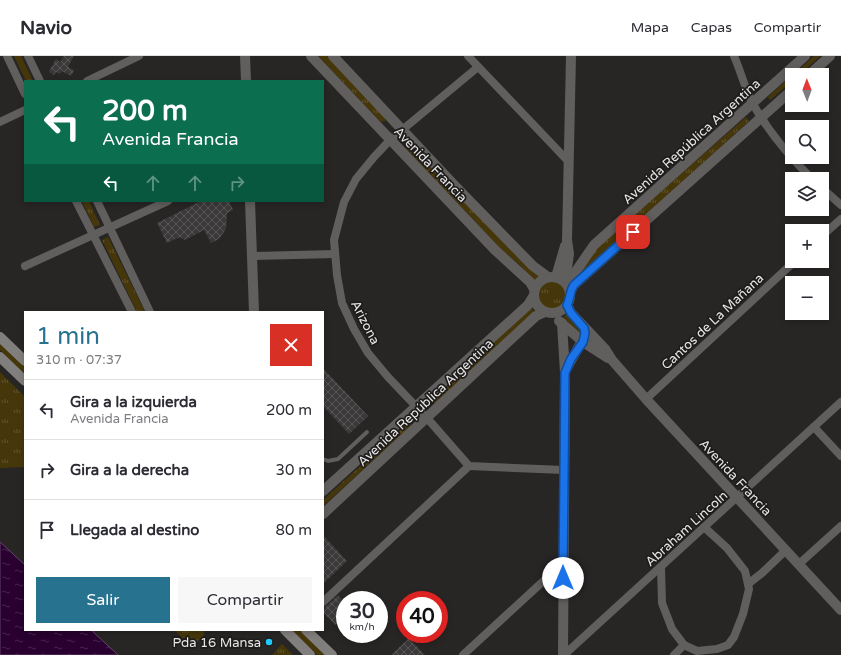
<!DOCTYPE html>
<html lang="es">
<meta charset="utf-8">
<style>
:root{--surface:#fff;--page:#f7f7f7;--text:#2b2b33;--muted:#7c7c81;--line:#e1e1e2;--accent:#27728e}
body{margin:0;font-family:"Varela Round",sans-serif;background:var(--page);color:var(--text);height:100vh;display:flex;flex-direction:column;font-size:15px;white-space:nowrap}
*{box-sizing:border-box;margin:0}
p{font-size:13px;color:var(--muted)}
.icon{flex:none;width:22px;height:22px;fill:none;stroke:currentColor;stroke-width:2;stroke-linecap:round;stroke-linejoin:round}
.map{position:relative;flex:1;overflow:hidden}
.drawer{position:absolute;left:24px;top:255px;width:300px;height:320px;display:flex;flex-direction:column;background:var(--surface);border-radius:0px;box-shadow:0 2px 6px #0003}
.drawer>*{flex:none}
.guide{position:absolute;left:24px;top:24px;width:300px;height:122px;border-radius:0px;box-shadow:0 2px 6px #0003;background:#0b6e4f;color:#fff;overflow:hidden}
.needle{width:26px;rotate:359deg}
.controls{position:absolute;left:785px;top:12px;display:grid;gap:8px}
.controls a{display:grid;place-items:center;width:44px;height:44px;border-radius:0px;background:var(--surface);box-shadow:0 2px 6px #0003;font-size:20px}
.speed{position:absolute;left:336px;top:535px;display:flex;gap:8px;font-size:20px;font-weight:700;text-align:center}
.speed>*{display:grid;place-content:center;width:52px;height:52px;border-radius:50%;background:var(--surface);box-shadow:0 2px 6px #0003;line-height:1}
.speed small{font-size:10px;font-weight:400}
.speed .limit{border:6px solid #d22;background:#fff;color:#111}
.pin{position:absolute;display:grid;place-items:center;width:34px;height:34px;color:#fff;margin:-17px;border-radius:8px;box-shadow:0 2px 6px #0006}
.me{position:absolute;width:44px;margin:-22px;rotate:0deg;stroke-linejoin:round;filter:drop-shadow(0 0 3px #0008)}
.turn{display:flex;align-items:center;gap:14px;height:84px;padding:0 12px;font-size:18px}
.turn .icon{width:52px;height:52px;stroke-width:2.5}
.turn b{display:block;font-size:28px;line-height:34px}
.lanes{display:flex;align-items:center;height:38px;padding:0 12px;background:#0003;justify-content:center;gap:20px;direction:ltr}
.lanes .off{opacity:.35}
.round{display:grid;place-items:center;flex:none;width:42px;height:42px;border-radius:0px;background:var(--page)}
.headline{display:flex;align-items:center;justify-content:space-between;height:68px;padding:0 12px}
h1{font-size:24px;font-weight:600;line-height:30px;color:var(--accent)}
.action{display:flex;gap:8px;margin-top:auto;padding:8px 12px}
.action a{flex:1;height:46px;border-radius:0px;background:var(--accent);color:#fff;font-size:16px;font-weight:600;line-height:46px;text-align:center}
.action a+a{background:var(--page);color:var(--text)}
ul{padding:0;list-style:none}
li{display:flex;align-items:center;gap:12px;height:60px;padding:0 12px;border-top:1px solid var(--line)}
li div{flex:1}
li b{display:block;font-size:15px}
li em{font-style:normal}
header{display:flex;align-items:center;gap:24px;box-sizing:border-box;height:56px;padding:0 20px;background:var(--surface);border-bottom:1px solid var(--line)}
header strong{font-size:19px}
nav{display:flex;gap:22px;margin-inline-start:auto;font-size:14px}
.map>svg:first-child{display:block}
</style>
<header>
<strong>Navio</strong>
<nav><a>Mapa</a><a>Capas</a><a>Compartir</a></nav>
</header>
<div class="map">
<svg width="841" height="599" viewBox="0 0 841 599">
<defs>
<pattern id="grass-tufts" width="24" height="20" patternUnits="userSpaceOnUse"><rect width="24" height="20" fill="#46370b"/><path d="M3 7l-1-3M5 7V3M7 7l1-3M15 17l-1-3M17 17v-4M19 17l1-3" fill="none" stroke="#61542e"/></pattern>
<pattern id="water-ripples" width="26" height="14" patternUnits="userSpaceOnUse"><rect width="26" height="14" fill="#290030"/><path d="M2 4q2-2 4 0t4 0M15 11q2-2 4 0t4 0" fill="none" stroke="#48254e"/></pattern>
<pattern id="building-cross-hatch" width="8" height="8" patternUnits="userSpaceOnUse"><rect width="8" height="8" fill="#3c393a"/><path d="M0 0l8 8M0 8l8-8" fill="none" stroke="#585656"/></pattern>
</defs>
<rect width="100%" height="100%" fill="#282525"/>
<g fill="url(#grass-tufts)">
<path d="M14,0H21L33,25H26Z"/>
<path d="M318,0H328L386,61L385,65L381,66Z"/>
<path d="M814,0H820L799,19H793Z"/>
<path d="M792,19V25L770,44L768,41Z"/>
<path d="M746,61L749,65L572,226L597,191Z"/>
<path d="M409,88L539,220L534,225L520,209L502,194L407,94V91Z"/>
<path d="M82,145H89L100,169L94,171Z"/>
<path d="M108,181L145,256H137L102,184Z"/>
<circle cx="552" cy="239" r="14"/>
<path d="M531,252L535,256L435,348L432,344Z"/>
<path d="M567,258L581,274V280L563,261Z"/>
<path d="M0,286L25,310V318L0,294Z"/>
<path d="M0,316L25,341V411L0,412Z"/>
<path d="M409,366L411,370L323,450V444Z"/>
<path d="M174,574H204V579L192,591Z"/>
<path d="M291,574H300L326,599H317Z"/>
<path d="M282,588L293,599H272Z"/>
</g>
<path fill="url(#water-ripples)" stroke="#624566" d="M0,486L25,509V574H91L118,599H0Z"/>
<g fill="url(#building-cross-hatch)">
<path d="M64,0H74L68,11L74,14L71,20L62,15L60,18L56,16L54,19L49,16L55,4L56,3L60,6Z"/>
<path d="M201,145H229L233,154L227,157L226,173L219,183L211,187L204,174L185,184L180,181L167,187L157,167Z"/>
<path d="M323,312L368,360L349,378L323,350Z"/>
<path d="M323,479L347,505L323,528Z"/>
<path d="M338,539L345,547V560L335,569L323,556V553Z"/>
<path d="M409,582L425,599H391Z"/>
</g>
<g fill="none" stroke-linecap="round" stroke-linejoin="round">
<path stroke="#605f5e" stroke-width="4" d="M323,403L328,405L338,403L367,376"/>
<g stroke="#605f5e" stroke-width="8">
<path d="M7,0L25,38"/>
<path d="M28,0L40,25"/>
<path d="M468,0L568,105"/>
<path d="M734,0C741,16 745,33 753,48C768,75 791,102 812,123"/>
<path d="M478,11L390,84L374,101L356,123L344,146L334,184L337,219L342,247L354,273L368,297L388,321L427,362L469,410L564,414"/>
<path d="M87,25L139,0"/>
<path d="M0,66L25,54"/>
<path d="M822,132L841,149"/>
<path d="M76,145L132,256"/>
<path d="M97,145L150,256"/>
<path d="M822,180L841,163"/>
<path d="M252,200L335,198"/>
<path d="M25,210L168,145"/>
<path d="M646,343L795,205"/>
<path d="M814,371L841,400"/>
<path d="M799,508L841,470"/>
<path d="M661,511L662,547L672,573L684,589L697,595L717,593L728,589L734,581L743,558L749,533L745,515L727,492L704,471"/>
<path d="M748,528L762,517L786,494"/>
<path d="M323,546L469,410"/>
<path d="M463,599L563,507"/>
<path d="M564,599L841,346"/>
<path d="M674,599L684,589"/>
</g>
<g stroke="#605f5e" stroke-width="10">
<path d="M245,0L246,25"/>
<path d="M311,0L495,194L530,226L534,233"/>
<path d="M333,0L455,130L533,210L548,221"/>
<path d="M809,19L830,0"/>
<path d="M250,145L254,256"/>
<circle cx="552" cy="239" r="18"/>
<path d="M556,221L565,190"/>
<path d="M565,226L569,198L567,184L571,0"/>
<path d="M566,227L574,218L594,189L805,0"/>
<path d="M570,235L574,229L792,34"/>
<path d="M567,249L571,257L605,293L612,304L646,343L841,554"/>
<path d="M559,265L583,286L608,302"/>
<path d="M562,267L565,317L563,599"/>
<path d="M565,315L585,280"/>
<path d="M323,435L528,249L533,241"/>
<path d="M323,458L536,260L545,256"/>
</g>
<g stroke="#817f7d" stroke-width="10">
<path d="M0,281L25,305"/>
<path d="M0,301L25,325"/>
<path d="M285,574L310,599"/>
<path d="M306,574L332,599"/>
</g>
</g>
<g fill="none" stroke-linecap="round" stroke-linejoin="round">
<g stroke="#114b97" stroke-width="10">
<path id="route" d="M563,522L565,317L571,303L583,286L585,277L584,272L571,257L567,249C571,242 569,236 574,229L633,176"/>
</g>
<use href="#route" stroke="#1a73e8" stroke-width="7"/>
</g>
<circle fill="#22c9fe" stroke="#1e1c1b" stroke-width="1.5" cx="269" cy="586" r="4"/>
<g text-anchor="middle" stroke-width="3.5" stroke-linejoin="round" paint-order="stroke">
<g font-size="13" fill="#e7e5e5" stroke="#1e1c1b">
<text transform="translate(691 85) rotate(-42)" y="5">Avenida República Argentina</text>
<text transform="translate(431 108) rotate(46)" y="5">Avenida Francia</text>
<text transform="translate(712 265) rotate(-43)" y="5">Cantos de La Mañana</text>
<text transform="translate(366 266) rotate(63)" y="5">Arizona</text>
<text transform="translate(425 346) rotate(-43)" y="5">Avenida República Argentina</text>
<text transform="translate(736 421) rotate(47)" y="5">Avenida Francia</text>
<text transform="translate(686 472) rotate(-42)" y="5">Abraham Lincoln</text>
</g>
<g font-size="13" fill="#e7e5e5" stroke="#1e1c1b" text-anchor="end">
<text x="261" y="591">Pda 16 Mansa</text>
</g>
</g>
</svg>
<div class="controls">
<a><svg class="needle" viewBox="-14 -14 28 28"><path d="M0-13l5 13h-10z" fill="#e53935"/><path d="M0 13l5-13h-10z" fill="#7c7c81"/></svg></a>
<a><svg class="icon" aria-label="search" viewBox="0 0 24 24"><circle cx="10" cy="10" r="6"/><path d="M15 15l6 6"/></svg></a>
<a><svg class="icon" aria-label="layers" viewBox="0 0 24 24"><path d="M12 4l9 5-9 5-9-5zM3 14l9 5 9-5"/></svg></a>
<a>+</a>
<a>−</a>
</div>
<div class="speed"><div>30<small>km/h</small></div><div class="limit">40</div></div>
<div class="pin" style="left:633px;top:176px;background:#d93025"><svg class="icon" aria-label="arrive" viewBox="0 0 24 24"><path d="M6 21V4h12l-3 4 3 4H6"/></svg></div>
<svg class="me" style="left:563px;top:522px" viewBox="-20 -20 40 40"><circle r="19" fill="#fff"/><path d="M0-13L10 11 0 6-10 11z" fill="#1a73e8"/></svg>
<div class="guide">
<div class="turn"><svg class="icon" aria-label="left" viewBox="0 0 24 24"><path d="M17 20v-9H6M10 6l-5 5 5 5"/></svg><div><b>200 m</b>Avenida Francia</div></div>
<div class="lanes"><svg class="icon" aria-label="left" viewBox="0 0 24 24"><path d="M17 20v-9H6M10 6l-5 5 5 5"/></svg><svg class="icon off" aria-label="ahead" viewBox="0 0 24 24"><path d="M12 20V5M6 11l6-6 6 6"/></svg><svg class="icon off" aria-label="ahead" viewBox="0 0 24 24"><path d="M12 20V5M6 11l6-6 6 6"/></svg><svg class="icon off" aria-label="right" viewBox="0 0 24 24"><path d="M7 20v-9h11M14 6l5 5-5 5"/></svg></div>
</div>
<section class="drawer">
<div class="headline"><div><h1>1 min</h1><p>310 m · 07:37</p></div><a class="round" style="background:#d93025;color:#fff"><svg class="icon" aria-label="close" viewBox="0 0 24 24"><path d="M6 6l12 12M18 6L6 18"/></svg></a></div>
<ul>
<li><svg class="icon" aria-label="left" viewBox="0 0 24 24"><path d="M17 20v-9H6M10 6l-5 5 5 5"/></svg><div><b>Gira a la izquierda</b><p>Avenida Francia</p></div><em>200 m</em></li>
<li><svg class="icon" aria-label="right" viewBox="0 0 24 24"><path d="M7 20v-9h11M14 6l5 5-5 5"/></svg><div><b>Gira a la derecha</b></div><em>30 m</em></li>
<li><svg class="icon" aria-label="arrive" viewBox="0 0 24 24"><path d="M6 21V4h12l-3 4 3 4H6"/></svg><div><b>Llegada al destino</b></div><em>80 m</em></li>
</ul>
<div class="action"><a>Salir</a><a>Compartir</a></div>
</section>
</div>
